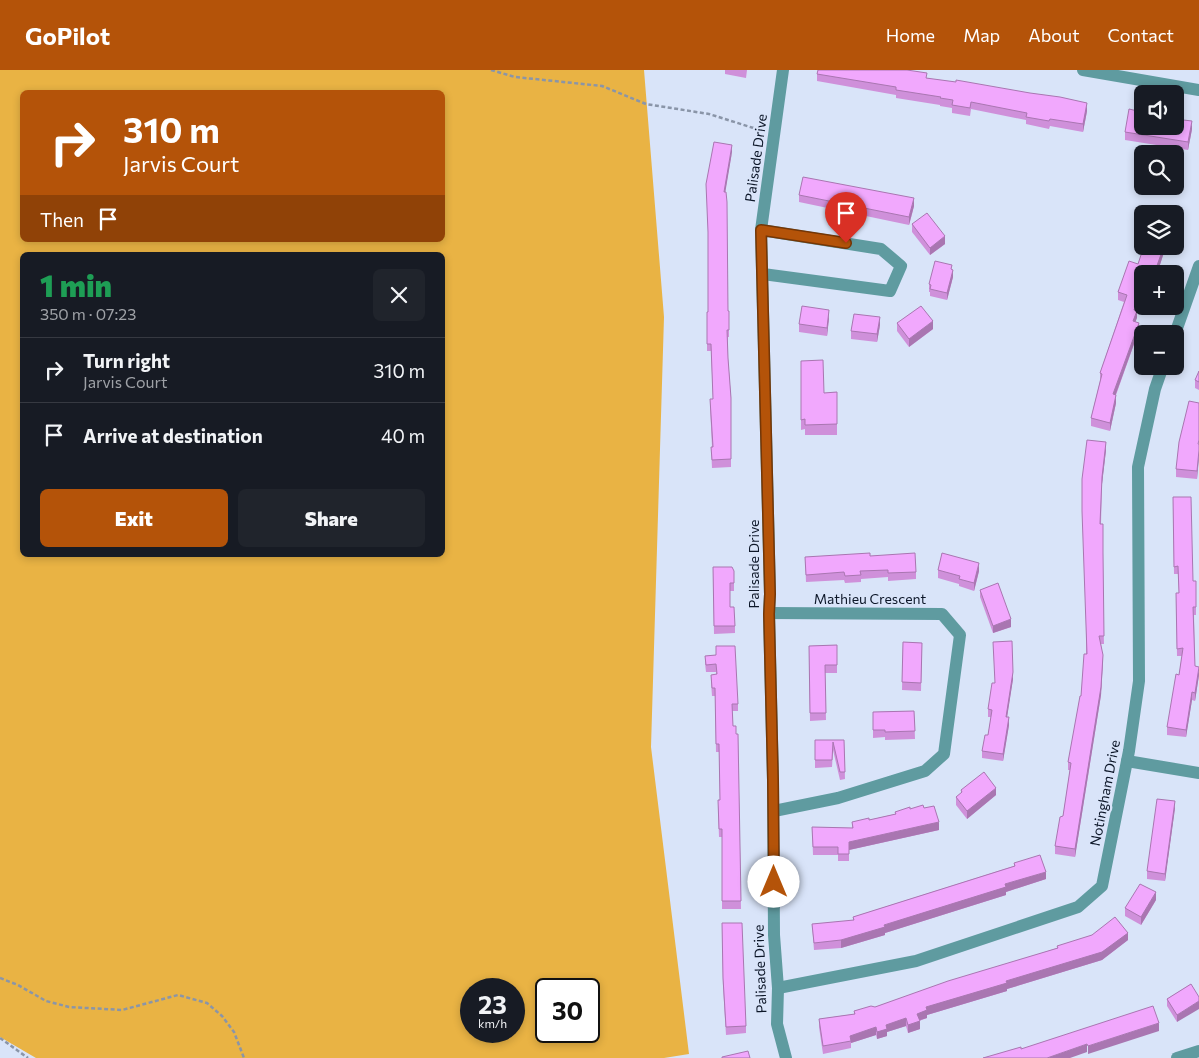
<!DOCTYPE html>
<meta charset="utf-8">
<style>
:root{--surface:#171b24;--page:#20242c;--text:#f1f3f6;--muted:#9ea1a6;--line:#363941;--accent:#b45309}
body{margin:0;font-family:Commissioner,sans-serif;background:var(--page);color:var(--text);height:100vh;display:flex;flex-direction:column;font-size:19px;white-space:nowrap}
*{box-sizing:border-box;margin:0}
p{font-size:16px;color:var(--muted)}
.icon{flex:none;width:28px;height:28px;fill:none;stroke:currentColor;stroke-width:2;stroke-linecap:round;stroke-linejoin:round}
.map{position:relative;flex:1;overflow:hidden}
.details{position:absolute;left:20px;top:182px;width:425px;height:305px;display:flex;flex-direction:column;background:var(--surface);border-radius:8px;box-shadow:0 2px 8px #0003}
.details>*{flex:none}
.banner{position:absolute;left:20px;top:20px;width:425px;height:152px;border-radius:8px;box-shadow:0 2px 8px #0003;background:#b45309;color:#fff;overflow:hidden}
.buttons{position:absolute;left:1134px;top:15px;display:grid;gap:10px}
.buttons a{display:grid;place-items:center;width:50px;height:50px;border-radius:8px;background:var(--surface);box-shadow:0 2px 8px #0003;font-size:25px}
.speed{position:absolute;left:460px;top:908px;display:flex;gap:10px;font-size:25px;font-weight:700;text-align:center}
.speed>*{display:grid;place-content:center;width:65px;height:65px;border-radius:50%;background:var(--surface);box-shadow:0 2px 8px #0003;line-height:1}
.speed small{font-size:12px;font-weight:400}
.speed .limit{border:2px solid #111;border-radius:8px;background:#fff;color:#111}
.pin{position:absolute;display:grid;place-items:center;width:42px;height:42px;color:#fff;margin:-51px -21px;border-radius:50% 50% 50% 0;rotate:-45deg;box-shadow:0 0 5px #0007}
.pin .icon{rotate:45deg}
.me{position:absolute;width:55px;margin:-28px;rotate:0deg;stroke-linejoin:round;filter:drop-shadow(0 0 4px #0008)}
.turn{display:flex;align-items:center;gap:18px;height:105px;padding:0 20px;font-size:22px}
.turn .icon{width:65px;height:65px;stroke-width:2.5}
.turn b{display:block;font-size:35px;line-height:42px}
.then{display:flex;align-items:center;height:48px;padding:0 20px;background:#0003;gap:10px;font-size:19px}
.round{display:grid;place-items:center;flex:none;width:52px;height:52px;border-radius:8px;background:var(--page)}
.head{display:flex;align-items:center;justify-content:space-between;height:85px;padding:0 20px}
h1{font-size:30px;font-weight:800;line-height:38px;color:#1e9e55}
.button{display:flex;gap:10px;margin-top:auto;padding:10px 20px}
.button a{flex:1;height:58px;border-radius:8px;background:var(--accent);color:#fff;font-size:20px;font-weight:800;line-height:58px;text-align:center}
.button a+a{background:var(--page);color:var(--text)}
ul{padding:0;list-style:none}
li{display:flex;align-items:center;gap:15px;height:65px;padding:0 20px;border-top:1px solid var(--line)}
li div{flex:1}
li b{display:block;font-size:19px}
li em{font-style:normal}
header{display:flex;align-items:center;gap:30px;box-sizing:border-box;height:70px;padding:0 25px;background:var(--accent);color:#fff}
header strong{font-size:24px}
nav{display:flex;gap:28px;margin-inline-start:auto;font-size:18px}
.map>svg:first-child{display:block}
</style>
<header>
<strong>GoPilot</strong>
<nav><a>Home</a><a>Map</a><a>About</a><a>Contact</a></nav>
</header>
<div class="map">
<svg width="1199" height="988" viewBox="0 0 1199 988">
<rect width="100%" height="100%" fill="#d9e4f9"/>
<path fill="#e9b344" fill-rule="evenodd" d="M0,0H644L664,247L651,677L689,984L664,988H36L0,967ZM22,22H442V170H22ZM22,185H442V485H22ZM471,919H514V961H471ZM546,919H589V961H546Z"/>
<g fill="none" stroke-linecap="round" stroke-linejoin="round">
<g stroke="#8a95a8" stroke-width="2.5" stroke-dasharray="4 2.5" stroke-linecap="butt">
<path d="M491,0L515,7L602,16L646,34L709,44L763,61"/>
<path d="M0,908L18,915L46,931L69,937L122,940L178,925L207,933L222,946L234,962L244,988"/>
<path d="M0,968L28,988"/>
</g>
<g stroke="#5f9ba0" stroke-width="12">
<path d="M783,0L761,160L770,524L769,543L773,710L774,865L778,918L777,954L786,988"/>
<path d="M1083,0L1199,20"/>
<path d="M761,160L881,179L901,196L890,221L763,204"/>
<path d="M1175,264L1199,196"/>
<path d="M769,543L942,544L960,565L944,684L925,701L838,728L774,741"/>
<path d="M1127,691L1199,703"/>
<path d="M778,918L916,891L1078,837L1102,816L1129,681L1139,611L1138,397L1155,319L1163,296"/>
<path d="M1177,988L1199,981"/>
</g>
</g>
<g fill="#cf90da">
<path d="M725,0H747L746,8L725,4Z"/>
<path d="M817,4L927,8L1087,41L1083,62L1050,56L1049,59L1026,54V50L971,39L970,46L952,43V38L940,36V35L896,28V25L817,11Z"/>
<path d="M1142,56L1192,59L1188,80L1125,70V62Z"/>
<path d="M732,82L725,122L728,241L729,260V267H728V288L731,328V397L712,398L711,377H712L710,336V329H713L711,281H707V242H708V169Z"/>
<path d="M799,125L914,136L909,155L799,132Z"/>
<path d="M912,154L945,174L930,185L912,162Z"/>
<path d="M1144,176H1166L1157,204H1142L1135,251L1139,260L1116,325V333L1110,361L1091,356V348L1100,311V303L1124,232L1118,230V222L1138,194Z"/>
<path d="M952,199L953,207L947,230L930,226V222H929V214Z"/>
<path d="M829,248L827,266L799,262V254Z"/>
<path d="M897,253L933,259L909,277L897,261Z"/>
<path d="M880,255L877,272L851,269V261Z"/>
<path d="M801,291L824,323L837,322V365H805V359L801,360Z"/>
<path d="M1199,301V320L1195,318V310Z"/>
<path d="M1199,333L1197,409L1176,407V399Z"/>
<path d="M1087,370L1106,380L1102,414L1101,454L1104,574H1101L1103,593L1101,625L1075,787L1055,784V776L1063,746L1070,700H1068V692L1081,626L1086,584Z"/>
<path d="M1173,427L1193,511H1196V545H1194L1195,596L1199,605L1195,631L1192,630L1186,667L1167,665V657L1179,605L1182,586H1177L1176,523H1179L1178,504H1174Z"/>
<path d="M870,486L916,502V509L888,511V507L861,509V512L845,513L844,510L806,512L805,487Z"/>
<path d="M713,497L734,501V521H730V537L735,556V563L714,564Z"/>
<path d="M938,500L979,501L974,521L959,516V514L938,508Z"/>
<path d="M980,520L1011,557L993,563L980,527Z"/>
<path d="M903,572L922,573L921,621L902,620Z"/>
<path d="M837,575V603H825L826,650L810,651L809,576Z"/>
<path d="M716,585L738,634V641H732L733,656L736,664H738L741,839H722V767H719L718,738L720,730L719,682H716L715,626H712L711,612V605H716V602H706L705,593V586Z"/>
<path d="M1013,609L1007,647L1009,655L1003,691L982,688V681L988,665L991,647H988V639L995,613Z"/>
<path d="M914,641L915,669L885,670V667L873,668V642Z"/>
<path d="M815,670H844L845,709L840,710L833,680L832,697L815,698Z"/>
<path d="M961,720L996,725L967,749L956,735V727L961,723Z"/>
<path d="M924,738L939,760L849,780V791H838V785H813L812,757L852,758V752L869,750L895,744V742L910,739Z"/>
<path d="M1175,738L1165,811L1147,809V801Z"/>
<path d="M1014,793L1046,809L1006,822V825L885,863V865L841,878L814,880L812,854L853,851V847L1014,796Z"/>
<path d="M1156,830L1141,855L1125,846V838Z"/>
<path d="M722,853L746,956V963L726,965L723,916Z"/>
<path d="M1128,870L1102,890L1007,919V921L927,945V948L919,951L920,959L908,963L906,956L887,962V966L877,969L876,965L851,973V978L823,984L819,957V949L854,944V941L875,937L1057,878V876Z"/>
<path d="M1191,914L1177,952L1167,936V929Z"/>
</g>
<g fill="#a976b1">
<path d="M1087,33V41L1083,62V54Z"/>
<path d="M1192,51V59L1188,80V72Z"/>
<path d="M732,75V82L724,130V122Z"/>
<path d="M914,128V136L909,155V147Z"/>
<path d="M945,166V174L930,185V178Z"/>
<path d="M1164,176H1166L1157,204H1154Z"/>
<path d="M953,200V207L947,230V223Z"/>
<path d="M1142,217V224L1134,248V240Z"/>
<path d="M829,240V248L827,266V258Z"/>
<path d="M1137,241V248L1133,258V251Z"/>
<path d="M880,247V255L877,272V264Z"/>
<path d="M933,251V259L909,277V269Z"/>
<path d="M1139,253V260L1113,332V324Z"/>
<path d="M1116,325V333L1110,361V353Z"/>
<path d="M1106,372V380L1102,414V407Z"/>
<path d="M1199,380V388L1197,409V401Z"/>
<path d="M979,493V501L974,521V513Z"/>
<path d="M1011,549V557L993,563V556Z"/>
<path d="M1103,585L1101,625L1075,787V779Z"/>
<path d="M1199,597V605L1195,631V623Z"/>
<path d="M1013,602V609L1006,654V647Z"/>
<path d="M1192,622V630L1186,667V660Z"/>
<path d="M1009,647V655L1003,691V684Z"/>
<path d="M996,718V725L967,749V741Z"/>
<path d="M1175,731V738L1165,811V804Z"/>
<path d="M939,752V760L849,780V772Z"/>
<path d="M1046,802V809L1006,822V825L885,863V865L841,878V870L1005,814Z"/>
<path d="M1156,822V830L1141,855V847Z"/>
<path d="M1128,863V870L1102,890L1007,919V921L927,945V948L917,951V944L926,937L1006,911Z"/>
<path d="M1199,931V939L1177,952V945Z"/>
<path d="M906,948V956L887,962V966L877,969V962L886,955Z"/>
<path d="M920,951V959L908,963V955Z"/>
<path d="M1159,953V961L1088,984V976Z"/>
<path d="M876,957V965L851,973L850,966Z"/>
<path d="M1087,974V982L1070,988H1047Z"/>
</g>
<g fill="#f1a8fd" stroke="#a976b1">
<path d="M818,0H907L927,3L926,8L956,12V10L1030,23L1060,27L1087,33L1083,54L1050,49L1049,51L1026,47L1027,43L971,32L970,38L952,35L953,30L940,28L941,27L896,20V17L817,4Z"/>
<path d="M1129,39L1142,42V56H1175V49L1192,51L1188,72L1125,62Z"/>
<path d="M714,72L732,75L724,122H726L727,132L728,241H729V260H727L728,288L731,328V389L712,390L711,377H713L710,329H713L711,274H707V242H708V162L706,114Z"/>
<path d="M803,107L914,128L909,147L799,125Z"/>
<path d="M927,143L945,166L930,178L912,154Z"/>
<path d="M1144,176H1164L1154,204H1142V217L1134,240L1137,241L1133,251L1139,253L1113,324L1116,325L1110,353L1091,348L1102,304L1100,303L1127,225L1118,222L1129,191L1138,194Z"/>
<path d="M935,191L952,195L951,199L953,200L947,223L930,219L931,215L929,214Z"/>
<path d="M802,236L829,240L827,258L799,254Z"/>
<path d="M921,236L933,251L909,269L897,253Z"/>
<path d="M854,244L880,247L877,264L851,261Z"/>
<path d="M823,290L824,323L837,322V354L805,355V349L801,350V291Z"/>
<path d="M1199,301V312L1195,310Z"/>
<path d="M1189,331L1199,333V370L1198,374H1199V380L1197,401L1176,399L1179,372Z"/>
<path d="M1087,370L1106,372L1102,407L1100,454H1103V483L1104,566H1099L1103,585L1101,617L1075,779L1055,776L1060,747L1063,746L1071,693L1068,692L1080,626H1081L1084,584H1087L1082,441V409Z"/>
<path d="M1173,427H1191L1193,511H1196V537H1193L1195,596L1199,597L1195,623L1192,622L1186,660L1167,657L1176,604L1179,605L1183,578L1177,579L1176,523H1179L1178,496L1174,497Z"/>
<path d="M870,483V486L915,483L916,502L888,503V500L860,501L861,505L845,506L844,502L806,505L805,487Z"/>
<path d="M942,483L979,493L974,513L959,509L960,506L938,500Z"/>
<path d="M713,497H732L734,501V513H730V537H734L735,556H714Z"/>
<path d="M998,513L1011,549L993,556L980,520Z"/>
<path d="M1012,571L1013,602L1006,647H1009L1003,684L982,681L985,665H988L992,640L988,639L992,613H995L993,572Z"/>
<path d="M903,572L922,573L921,613L902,612Z"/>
<path d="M837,575V595H825L826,643H810L809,576Z"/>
<path d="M716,576H735L738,634H732L733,656H736V664H738L741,831H722V759H719L718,730H720L719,674H716L715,618H712L711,605L717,604L716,594L706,595L705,586L716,585Z"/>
<path d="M914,641L915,661L885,662V660H873V642Z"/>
<path d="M815,670H844L845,702H840L833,672L832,690H815Z"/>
<path d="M984,702L996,718L967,741L956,727L962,722L961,720Z"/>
<path d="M1157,729L1175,731L1165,804L1147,801Z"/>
<path d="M923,735L924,738L934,736L939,752L849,772V784H838V777H813L812,757L853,758L852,752L869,748V750L896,744L895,742L910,737V739Z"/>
<path d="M1040,785L1046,802L1005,814L1006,817L884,855L885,857L841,870L814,873L812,854L854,850L853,847L1015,796L1014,793Z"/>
<path d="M1140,814L1156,822L1141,847L1125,838Z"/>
<path d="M1115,847L1128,863L1102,882L1006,911L1007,913L926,937L927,940L917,944L920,951L908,955L906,948L886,955L887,959L877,962L876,957L850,966L851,971L823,976L819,949L855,944L854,941L871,936L875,937L948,911L1058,878L1057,876L1092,865Z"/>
<path d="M722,853H742L746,956L726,957L723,908Z"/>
<path d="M1191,914L1199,927V931L1177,945L1167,929Z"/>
<path d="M1153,936L1159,953L1088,976L1087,974L1047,988H983L1021,977V979Z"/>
<path d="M748,981L750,988H722V987Z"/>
</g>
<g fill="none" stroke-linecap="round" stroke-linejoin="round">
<g stroke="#753606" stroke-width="12">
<path id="route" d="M774,812L773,710L769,544L770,524L761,160L846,173"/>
</g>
<use href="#route" stroke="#b45309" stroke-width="9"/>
</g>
<g text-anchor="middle" stroke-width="4.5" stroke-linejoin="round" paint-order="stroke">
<g font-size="14" fill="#0d1729" stroke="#d9e4f9">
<text transform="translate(756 88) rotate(-82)" y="5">Palisade Drive</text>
<text transform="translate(754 494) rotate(-90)" y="5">Palisade Drive</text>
<text x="870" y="534">Mathieu Crescent</text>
<text transform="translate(1105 723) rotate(-79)" y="5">Notingham Drive</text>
<text transform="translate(760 899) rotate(-92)" y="5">Palisade Drive</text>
</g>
</g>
</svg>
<div class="buttons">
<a><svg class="icon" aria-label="sound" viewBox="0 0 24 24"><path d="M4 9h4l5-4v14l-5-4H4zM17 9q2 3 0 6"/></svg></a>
<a><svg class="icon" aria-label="search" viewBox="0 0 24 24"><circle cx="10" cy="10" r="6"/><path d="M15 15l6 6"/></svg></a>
<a><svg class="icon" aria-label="layers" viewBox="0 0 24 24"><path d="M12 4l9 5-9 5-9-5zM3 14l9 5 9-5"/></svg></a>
<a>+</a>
<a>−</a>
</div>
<div class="speed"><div>23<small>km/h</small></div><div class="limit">30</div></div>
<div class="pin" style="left:846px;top:173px;background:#d93025"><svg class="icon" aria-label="arrive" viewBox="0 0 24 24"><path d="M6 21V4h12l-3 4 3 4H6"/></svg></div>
<svg class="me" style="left:774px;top:812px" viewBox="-20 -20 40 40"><circle r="19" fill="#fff"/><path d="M0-13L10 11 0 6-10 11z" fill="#b45309"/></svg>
<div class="banner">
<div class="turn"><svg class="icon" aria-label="right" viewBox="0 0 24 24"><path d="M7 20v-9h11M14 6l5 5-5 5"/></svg><div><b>310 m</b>Jarvis Court</div></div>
<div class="then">Then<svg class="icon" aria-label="arrive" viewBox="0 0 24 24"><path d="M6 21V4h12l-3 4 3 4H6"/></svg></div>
</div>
<section class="details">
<div class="head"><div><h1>1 min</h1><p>350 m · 07:23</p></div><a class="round"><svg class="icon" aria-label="close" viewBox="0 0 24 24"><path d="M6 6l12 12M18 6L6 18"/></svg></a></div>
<ul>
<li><svg class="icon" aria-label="right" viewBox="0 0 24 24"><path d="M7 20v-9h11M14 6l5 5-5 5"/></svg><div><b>Turn right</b><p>Jarvis Court</p></div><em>310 m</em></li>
<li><svg class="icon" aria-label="arrive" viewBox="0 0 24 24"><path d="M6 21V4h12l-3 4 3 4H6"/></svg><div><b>Arrive at destination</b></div><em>40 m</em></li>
</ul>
<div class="button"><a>Exit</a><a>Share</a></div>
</section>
</div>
